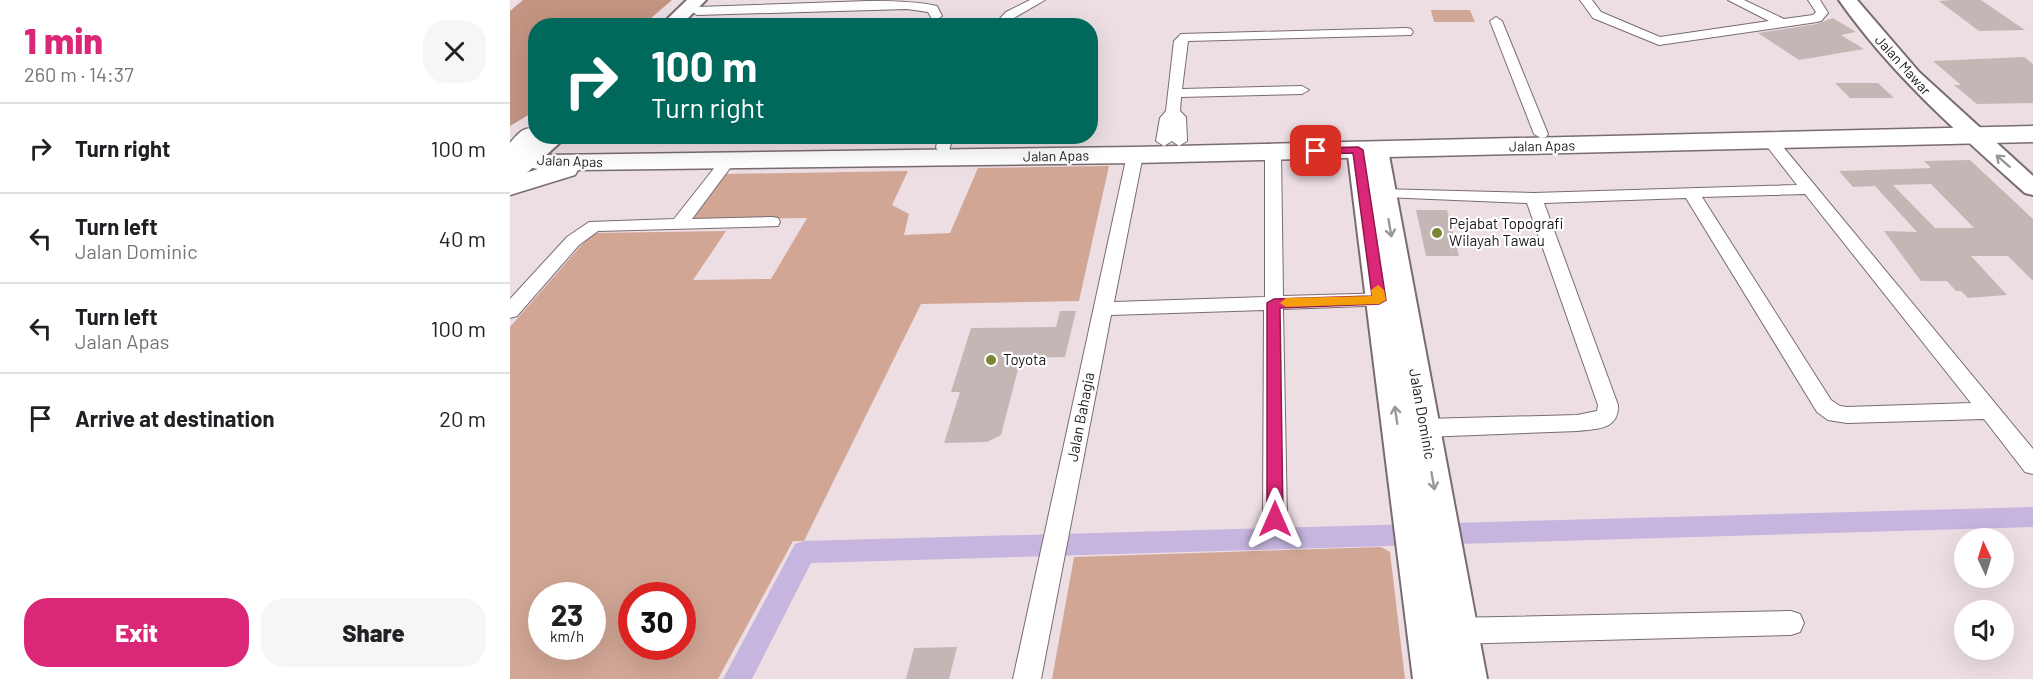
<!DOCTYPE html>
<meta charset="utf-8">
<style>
:root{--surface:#fff;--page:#f6f6f6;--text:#202124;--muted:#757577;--line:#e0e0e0;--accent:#db2777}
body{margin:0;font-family:Barlow,sans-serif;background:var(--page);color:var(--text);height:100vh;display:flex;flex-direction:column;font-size:22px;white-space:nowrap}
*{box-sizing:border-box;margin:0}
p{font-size:20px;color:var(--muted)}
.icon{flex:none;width:33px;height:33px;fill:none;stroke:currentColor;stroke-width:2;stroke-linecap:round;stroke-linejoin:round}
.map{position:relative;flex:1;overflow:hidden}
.details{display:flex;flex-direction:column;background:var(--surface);width:510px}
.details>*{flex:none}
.guide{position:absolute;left:18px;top:18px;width:570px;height:126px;border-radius:24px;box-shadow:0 6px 24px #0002;background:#00695c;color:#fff;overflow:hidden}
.needle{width:39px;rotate:356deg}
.tools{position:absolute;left:1444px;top:528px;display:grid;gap:12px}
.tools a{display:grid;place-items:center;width:60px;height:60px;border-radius:50%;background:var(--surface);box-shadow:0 6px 24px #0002;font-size:30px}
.speed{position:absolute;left:18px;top:582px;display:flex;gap:12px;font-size:30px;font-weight:700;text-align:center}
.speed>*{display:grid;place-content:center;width:78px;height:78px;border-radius:50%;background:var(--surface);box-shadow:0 6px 24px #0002;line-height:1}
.speed small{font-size:15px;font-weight:400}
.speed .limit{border:9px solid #d22;background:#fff;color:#111}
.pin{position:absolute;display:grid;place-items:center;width:51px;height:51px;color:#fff;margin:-26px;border-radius:12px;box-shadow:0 3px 9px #0006}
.me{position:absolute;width:66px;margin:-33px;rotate:0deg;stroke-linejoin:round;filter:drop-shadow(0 0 4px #0008)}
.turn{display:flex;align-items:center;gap:21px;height:126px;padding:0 24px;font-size:27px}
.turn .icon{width:78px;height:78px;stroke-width:2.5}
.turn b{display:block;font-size:42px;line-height:51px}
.round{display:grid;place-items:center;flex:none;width:63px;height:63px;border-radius:24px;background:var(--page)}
.headline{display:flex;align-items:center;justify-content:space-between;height:102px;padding:0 24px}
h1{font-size:36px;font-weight:800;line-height:45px;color:var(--accent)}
.button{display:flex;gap:12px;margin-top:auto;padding:12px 24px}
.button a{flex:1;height:69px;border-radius:24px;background:var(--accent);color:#fff;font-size:24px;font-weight:800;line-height:69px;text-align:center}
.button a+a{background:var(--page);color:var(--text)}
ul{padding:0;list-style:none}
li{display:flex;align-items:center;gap:18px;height:90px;padding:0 24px;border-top:2px solid var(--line)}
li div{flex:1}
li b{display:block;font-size:22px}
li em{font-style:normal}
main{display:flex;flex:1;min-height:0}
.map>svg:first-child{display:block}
</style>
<main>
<section class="details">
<div class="headline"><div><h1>1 min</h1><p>260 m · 14:37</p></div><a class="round"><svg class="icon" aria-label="close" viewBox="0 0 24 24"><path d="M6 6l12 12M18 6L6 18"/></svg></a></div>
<ul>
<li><svg class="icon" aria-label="right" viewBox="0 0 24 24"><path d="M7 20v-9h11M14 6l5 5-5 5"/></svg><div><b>Turn right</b></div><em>100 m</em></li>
<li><svg class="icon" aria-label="left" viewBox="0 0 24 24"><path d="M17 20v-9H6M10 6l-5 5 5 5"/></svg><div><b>Turn left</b><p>Jalan Dominic</p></div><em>40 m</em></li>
<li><svg class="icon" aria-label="left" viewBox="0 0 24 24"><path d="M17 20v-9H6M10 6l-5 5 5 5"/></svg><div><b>Turn left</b><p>Jalan Apas</p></div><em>100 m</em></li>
<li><svg class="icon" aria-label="arrive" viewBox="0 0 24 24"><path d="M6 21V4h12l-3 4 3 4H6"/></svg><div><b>Arrive at destination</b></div><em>20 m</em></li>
</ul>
<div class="button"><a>Exit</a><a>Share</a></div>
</section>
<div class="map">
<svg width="1523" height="679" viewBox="0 0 1523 679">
<rect width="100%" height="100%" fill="#eddee4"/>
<g fill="#d1a695" fill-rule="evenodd">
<path d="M921,10H960L965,22H924Z"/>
<path d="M599,166L569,301L411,304L294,541H283L208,679H0V327L82,233L216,231L183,280L261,279L297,218L181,219L215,174L398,171L382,205L399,214L394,235L440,233L468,168ZM32,596H82V646H32ZM122,596H172V646H122Z"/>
<path d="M871,547L880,552L895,679H542L564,557Z"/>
</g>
<path fill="#c39482" d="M13,0H162L133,25L26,26L25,111L0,126V11Z"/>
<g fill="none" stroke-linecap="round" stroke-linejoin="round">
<path fill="#c6b5df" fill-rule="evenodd" d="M1523,507V527L301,563L242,679H213L285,544L294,541Z"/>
</g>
<g fill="#c5b6b6" fill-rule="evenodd">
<path d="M1442,0H1471L1515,30L1469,31L1429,1Z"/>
<path d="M1323,18L1346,32L1331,35L1354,49L1289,60L1248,33L1307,24Z"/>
<path d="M1514,57L1523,64V103L1467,104L1444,85H1451L1423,61Z"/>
<path d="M1325,83H1368L1384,98H1340Z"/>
<path d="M1460,160L1523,219V281L1498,256H1461L1497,295L1458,298L1451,291H1446L1437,281H1411L1374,231L1407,232L1365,186L1343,187L1329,171L1421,168L1414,161ZM1421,184L1464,228H1425L1383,185Z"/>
<path d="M906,210H937L949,256H916Z"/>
<path d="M550,311H566L555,357L511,358L491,435L477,442L434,443L450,392H441L461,328L546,327Z"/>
<path d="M447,647L439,679H396L404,648Z"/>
</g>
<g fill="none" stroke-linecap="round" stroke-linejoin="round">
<g stroke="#796c71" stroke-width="2">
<g id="street">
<path d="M520,0H535L504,18L496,26H483L496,12Z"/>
<path d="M1070,0H1082L1091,12L1150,37L1259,21L1218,0H1234L1274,19L1303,15L1306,12L1298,0H1310L1318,13L1311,21L1307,22L1149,45L1083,18Z"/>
<path d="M358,1C381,1 404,1 427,6L432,16L426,20L422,19L418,12L397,9L187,15L181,11L187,7Z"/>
<path d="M986,17L992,21L1038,134L1036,137L1031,138L1024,134L980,21Z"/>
<path d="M897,28L901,29L903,32L901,35L678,41L672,89L792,86L799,90L792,94L671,97L670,111L676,117L677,141L669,146L662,141L654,146L646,141L650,118L656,111L664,41L671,34Z"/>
<path d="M1260,135L1265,137L1523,449V474L1515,472L1474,419L1337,423L1318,420L1307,412L1176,198L1034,203L1108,405C1109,430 1087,429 1067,431L914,437L906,434L903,428L906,422L914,419L1067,415L1087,411L1088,405L1017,203L874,197L868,195L866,192L868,189L1024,193L1287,185L1252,140ZM1295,194L1461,403L1337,407L1330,406L1321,400L1192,197Z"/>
<path d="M428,136H443L439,151H429L426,148Z"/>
<path d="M763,147L771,152L773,296L881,293L888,294L890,299L888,304L881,305L773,309L777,519L773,526L765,529L757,526L753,519L754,310L601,315L531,679H503L617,155L625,150L633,155L604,302L755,297V152Z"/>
<path d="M218,155L226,160L182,219L262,217L268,218L270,222L268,226L88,231L69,245L7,316L0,318V299L57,237L79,222L164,219L213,157Z"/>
<path d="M1281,611L1290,614L1294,623L1290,632L1281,635L941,644L932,640L928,631L932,622L941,618Z"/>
</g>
</g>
<g stroke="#796c71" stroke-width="4">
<g id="secondary">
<path d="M177,0H196L170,26H150Z"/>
<path d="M1329,0H1347L1409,72L1523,176V195L1515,193C1448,133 1381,74 1329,0Z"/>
<path d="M32,136H57L8,181L0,183V164Z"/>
<path d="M867,143L875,145L878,150L977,679H903L838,155L841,150L849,148L856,150L859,145Z"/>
</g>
</g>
<g stroke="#796c71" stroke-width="3">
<path id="highway" d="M1523,126V142L625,163L68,170L65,175L0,195V178L28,169L0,164V143C8,134 13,126 26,129V136H32L19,152L37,155L625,147Z"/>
</g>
<use href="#street" fill="#fff" fill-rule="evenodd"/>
<use href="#secondary" fill="#fff" fill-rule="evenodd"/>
<use href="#highway" fill="#fff" fill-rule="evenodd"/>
</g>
<defs><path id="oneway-shaft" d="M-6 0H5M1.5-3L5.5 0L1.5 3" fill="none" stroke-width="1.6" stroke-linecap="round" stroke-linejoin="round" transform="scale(1.5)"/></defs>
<g stroke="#999798">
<use href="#oneway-shaft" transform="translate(1493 161) rotate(-139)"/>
<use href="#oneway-shaft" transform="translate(880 228) rotate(80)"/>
<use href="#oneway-shaft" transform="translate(886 415) rotate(-98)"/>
<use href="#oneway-shaft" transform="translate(923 481) rotate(80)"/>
</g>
<path fill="#db2777" stroke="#8e194d" stroke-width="1.5" d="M848,147L853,150L876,300L869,304L770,308L773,519L771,525L765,527L759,525L757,519V303L764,299L862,296L843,153L806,154L800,151L806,148Z"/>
<path fill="#f59e0b" d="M868,285L874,290L876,300L869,304L776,307L770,303L776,298L862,296L861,290Z"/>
<g fill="#798735" stroke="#fff" stroke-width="2">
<circle cx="927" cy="233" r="6"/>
<circle cx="481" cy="360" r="6"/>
</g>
<g text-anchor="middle" stroke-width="4.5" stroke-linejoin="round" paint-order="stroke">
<g font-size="14" fill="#1c1719" stroke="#fff">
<text transform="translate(1393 65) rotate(48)" y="5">Jalan Mawar</text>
<text transform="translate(1032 146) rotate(-1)" y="5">Jalan Apas</text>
<text transform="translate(546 156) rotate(-1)" y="5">Jalan Apas</text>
<text transform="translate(60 161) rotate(2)" y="5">Jalan Apas</text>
</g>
<g font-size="15" fill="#1c1719" stroke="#fff" text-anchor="start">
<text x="939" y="229">Pejabat Topografi<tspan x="939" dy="17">Wilayah Tawau</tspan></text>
<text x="493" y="365">Toyota</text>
</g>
<g font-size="15" fill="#1c1719" stroke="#fff">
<text transform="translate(912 414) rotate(80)" y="5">Jalan Dominic</text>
<text transform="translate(571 417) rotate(-79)" y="5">Jalan Bahagia</text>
</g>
</g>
</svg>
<div class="tools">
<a><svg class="needle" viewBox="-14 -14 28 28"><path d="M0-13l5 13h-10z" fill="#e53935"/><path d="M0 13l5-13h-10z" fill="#757577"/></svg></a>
<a><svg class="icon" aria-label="sound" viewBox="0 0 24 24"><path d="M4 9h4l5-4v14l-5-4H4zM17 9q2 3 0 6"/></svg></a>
</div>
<div class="speed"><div>23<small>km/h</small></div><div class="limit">30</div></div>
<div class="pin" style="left:806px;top:151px;background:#d93025"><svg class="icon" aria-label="arrive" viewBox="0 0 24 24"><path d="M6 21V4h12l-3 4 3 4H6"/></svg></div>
<svg class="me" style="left:765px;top:519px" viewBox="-20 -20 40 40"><path d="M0-17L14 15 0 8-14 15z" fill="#db2777" stroke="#fff" stroke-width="4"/></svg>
<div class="guide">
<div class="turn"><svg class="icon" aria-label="right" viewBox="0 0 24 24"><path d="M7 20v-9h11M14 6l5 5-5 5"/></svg><div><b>100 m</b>Turn right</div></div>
</div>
</div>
</main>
